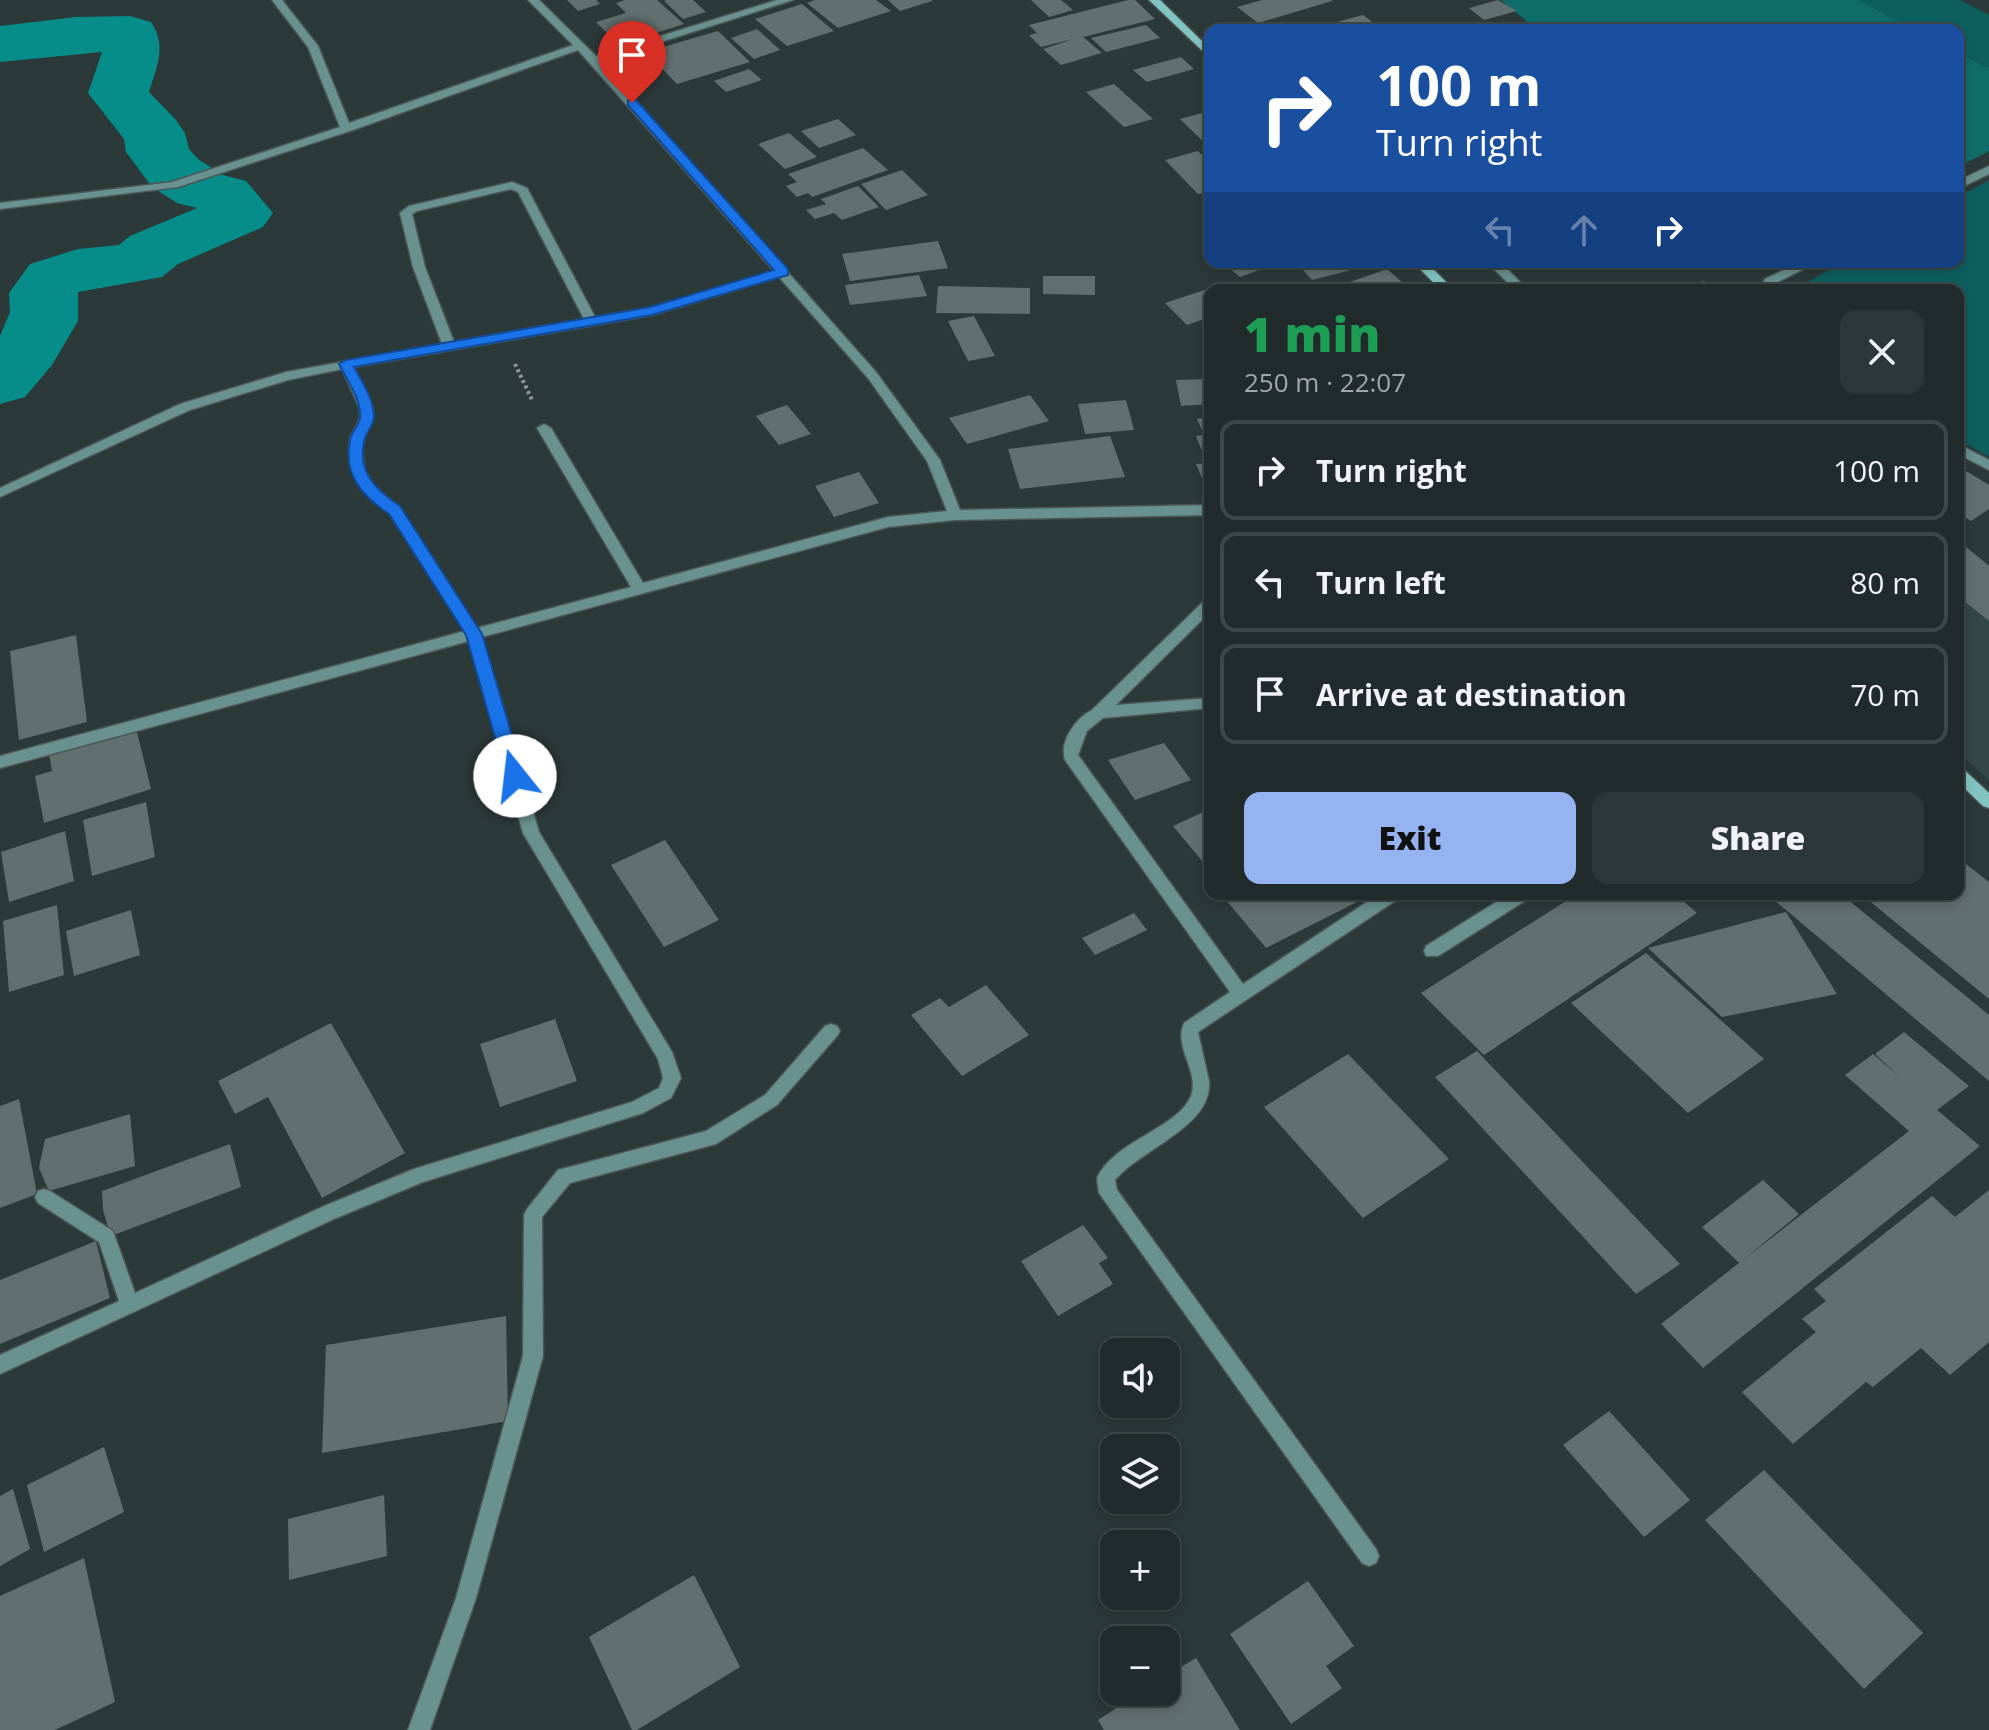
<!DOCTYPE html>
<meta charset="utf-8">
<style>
:root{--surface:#212b2b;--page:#2d3737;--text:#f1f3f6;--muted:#a2a7a9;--line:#3e4747;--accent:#95b2f1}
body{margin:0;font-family:"Open Sans",sans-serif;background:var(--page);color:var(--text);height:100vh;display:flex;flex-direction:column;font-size:30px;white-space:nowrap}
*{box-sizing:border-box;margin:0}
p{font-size:26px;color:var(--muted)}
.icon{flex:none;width:44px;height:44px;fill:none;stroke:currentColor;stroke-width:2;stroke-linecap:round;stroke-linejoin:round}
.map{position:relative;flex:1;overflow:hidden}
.details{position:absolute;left:1204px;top:284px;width:760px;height:616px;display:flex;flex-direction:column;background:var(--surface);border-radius:16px;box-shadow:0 4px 12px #0003,0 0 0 2px var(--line)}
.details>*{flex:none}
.guide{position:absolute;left:1204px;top:24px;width:760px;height:244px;border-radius:16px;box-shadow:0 4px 12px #0003,0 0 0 2px var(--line);background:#1a4fa0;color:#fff;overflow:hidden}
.fabs{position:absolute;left:1100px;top:1338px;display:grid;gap:16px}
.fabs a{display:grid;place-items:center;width:80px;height:80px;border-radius:16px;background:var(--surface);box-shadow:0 4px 12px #0003,0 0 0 2px var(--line);font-size:40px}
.pin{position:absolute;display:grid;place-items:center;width:68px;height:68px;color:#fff;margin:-82px -34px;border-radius:50% 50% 50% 0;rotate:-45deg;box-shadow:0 0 8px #0007}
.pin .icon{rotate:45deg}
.me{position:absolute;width:88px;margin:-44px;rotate:344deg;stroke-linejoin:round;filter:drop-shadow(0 0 6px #0008)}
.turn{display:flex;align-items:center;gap:28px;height:168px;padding:0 40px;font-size:36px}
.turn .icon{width:104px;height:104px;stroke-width:2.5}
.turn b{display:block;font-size:56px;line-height:68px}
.lanes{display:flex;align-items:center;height:76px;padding:0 40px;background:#0003;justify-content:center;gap:40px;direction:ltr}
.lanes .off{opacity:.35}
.round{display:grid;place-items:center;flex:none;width:84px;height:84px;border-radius:16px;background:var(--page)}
.head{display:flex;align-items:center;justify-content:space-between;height:136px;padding:0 40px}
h1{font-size:48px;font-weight:800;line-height:60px;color:#1e9e55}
.primary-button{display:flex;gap:16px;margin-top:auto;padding:16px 40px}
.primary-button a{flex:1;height:92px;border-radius:16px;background:var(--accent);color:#111;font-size:32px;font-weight:800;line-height:92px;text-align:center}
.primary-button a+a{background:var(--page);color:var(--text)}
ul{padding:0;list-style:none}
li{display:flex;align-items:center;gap:24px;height:100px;margin:0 16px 12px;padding:0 24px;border:4px solid var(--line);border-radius:16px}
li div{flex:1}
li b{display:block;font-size:30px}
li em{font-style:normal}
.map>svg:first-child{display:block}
</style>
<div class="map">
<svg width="1989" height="1730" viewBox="0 0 1989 1730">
<rect width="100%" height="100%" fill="#2c3939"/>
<path fill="#324746" d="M1966,547L1989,565V780L1958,752V552Z"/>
<g fill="#0c5f5d">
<path d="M1858,0H1960L1989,15V69L1958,52V30H1915Z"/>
<path d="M1989,180V457L1958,439V290H1794L1843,262H1958V197Z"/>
</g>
<g fill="#0f6c69">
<path d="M1501,0H1858L1915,30H1537Z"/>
<path d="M1958,52L1989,69V151L1958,167Z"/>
</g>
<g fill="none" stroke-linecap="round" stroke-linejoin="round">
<path fill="#068c89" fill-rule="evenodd" d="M130,16L151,22C167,46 157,66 149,92L176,120L185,133L189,149L198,159L223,175L246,181L273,213L263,227L178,264L162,277L78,292V321L52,365L25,397L0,404V336L10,312L9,293L30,264L78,249L119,245L130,236L197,208L177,203L152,187L126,152L124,139L88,93L102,52L0,62V26L76,17Z"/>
</g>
<g fill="#616f6e">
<path d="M567,0H596L600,4L578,11Z"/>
<path d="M625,0H657L684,24L653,34L644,26L611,37L596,22L626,13L616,3Z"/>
<path d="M666,0H693L706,12L683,19L664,1Z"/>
<path d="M815,0H876L891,11L838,28L807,3Z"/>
<path d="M888,0H932V1L900,11Z"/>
<path d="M1031,0H1061L1073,10L1049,17Z"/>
<path d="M1128,0H1135L1155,19L1083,37L1102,53L1061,65L1043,49L1073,39L1041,47L1029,35L1037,33L1029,25Z"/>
<path d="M1262,0H1332V1L1258,23L1237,7Z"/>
<path d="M1498,0L1517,11L1484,20L1469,8Z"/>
<path d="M802,4L834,31L787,46L755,19Z"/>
<path d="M1363,15L1383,30H1332L1326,25Z"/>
<path d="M1146,25L1160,38L1106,52L1091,38Z"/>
<path d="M757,29L780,50L754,59L731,38Z"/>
<path d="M718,31L750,62L677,84L646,52Z"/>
<path d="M1181,57L1194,69L1147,82L1133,70Z"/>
<path d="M749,69L762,80L726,92L714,81Z"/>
<path d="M1114,84L1153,119L1124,127L1086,92Z"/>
<path d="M1210,111V148L1180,119Z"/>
<path d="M838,119L856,135L819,148L801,131Z"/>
<path d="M789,133L817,157L785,169L758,144Z"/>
<path d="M863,148L888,170L812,197L808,193L797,197L786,186L797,182L788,174Z"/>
<path d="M1198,151L1210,163V191L1198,194L1165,160Z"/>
<path d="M902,170L928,195L886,210L861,184Z"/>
<path d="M858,186L879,207L842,220L834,213L815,219L806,210L826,204L821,199Z"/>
<path d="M938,241L948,268L850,281L842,254Z"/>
<path d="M1239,262H1270L1273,265L1240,277L1227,266Z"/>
<path d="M1296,262H1363L1367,266L1312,280Z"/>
<path d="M1642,262H1682V264L1648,269Z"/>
<path d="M1387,269L1411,290H1354L1347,283Z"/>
<path d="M919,275L927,296L850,305L845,285Z"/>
<path d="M1043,276H1095V295L1043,294Z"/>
<path d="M1704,281L1712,290H1667V289Z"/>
<path d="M1220,285L1226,290H1210V317L1187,325L1165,303Z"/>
<path d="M938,286L1030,288V314L936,313Z"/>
<path d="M974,316L995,356L968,361L948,321Z"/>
<path d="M1210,379V404L1181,406L1176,380Z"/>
<path d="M1030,395L1049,421L967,444L949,418Z"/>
<path d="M1126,400L1134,430L1085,434L1078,404Z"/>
<path d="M787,405L811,434L779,445L756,416Z"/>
<path d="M1210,417V497L1196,464L1207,463L1196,436L1204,435L1197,419Z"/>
<path d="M1110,436L1125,477L1020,489L1008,449Z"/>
<path d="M1958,466L1989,485V509L1971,521L1958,513Z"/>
<path d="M859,472L879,503L834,517L815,486Z"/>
<path d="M1966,547L1989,566V621L1958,596V551Z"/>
<path d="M76,635L87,722L19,740L10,651Z"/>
<path d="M136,728L151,789L44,823L35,776L52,771L49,754Z"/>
<path d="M1164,743L1191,780L1135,800L1108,760Z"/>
<path d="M146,802L155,857L92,876L83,820Z"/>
<path d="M1210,809V867L1208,868L1173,826Z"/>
<path d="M65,831L74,881L9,902L1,852Z"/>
<path d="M665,840L719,920L664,947L611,865Z"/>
<path d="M1958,858L1989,882V999L1861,894H1958Z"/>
<path d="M1221,894H1364L1367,897L1266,948Z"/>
<path d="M1577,894H1675L1697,913L1484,1055L1421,993Z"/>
<path d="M1767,894H1841L1989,1015V1081Z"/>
<path d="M57,905L64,975L9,992L3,921Z"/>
<path d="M131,910L140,955L74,976L66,931Z"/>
<path d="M1786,912L1837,994L1722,1017L1648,948Z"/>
<path d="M1134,913L1147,930L1095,955L1082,938Z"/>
<path d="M1646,953L1764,1059L1688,1113L1571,1003Z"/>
<path d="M986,985L1029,1035L962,1076L911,1015L940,998L949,1007Z"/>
<path d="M555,1019L577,1081L500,1107L480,1044Z"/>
<path d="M331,1023L405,1153L322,1198L268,1097L235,1114L218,1081Z"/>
<path d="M1904,1032L1969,1086L1937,1110L1980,1146L1703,1368L1661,1324L1739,1263L1702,1227L1763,1180L1799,1214L1743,1260L1909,1131L1845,1075L1873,1054L1900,1077L1875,1054Z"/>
<path d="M1477,1051L1680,1264L1636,1294L1435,1077Z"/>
<path d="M1348,1054L1449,1159L1363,1218L1264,1107Z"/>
<path d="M19,1099L37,1194L0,1208V1106Z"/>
<path d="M130,1114L135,1166L49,1191L39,1168L45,1139Z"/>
<path d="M230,1144L241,1187L111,1236L103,1210L102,1191Z"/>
<path d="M1989,1190V1342L1950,1375L1921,1348L1873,1387L1866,1382L1793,1444L1742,1392L1816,1332L1802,1319L1826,1301L1814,1289L1932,1196L1955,1217Z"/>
<path d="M1083,1225L1108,1258L1099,1263L1113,1284L1058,1316L1021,1261Z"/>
<path d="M96,1241L110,1298L0,1344V1280Z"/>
<path d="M506,1316L508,1421L322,1453L326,1345Z"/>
<path d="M1609,1411L1690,1500L1644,1537L1563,1445Z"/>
<path d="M104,1447L124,1512L44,1552L27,1485Z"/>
<path d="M1764,1470L1923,1633L1864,1689L1705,1520Z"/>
<path d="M13,1489L30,1549L0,1566V1496Z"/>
<path d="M384,1495L387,1556L289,1580L288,1519Z"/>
<path d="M84,1558L115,1702L55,1730H0V1596Z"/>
<path d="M694,1575L740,1667L637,1730H632L589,1637Z"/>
<path d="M1308,1581L1354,1646L1326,1666L1342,1688L1291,1724L1230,1634Z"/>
<path d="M1196,1658L1240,1730H1104L1098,1720L1141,1692H1166V1676Z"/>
</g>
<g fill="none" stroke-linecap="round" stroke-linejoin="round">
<g stroke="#4b5757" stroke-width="3">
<g id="minor">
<path d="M272,0H282L318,46L349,123L573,45L528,0H539L596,56L777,0H793L601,61L876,372L940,460L960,510L1210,505V515L955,520L888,527L482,637L539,832L672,1052L681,1078L671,1098L643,1113L423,1182L334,1219L0,1374V1355L119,1301L99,1242L38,1203L35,1197L38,1191L44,1189L50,1191L113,1231L135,1293L322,1207L414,1169L632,1102L659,1088L663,1078L658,1059L523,833L469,641L0,768V756L465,631L389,513L364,492L352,471L349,450L350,438L360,419V409L342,369L288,380L190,410L0,497V488L180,404L286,372L442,344L413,267L400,213L409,206L512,182L527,188L595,317L650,308L774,271L578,50L350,131L178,187L0,209V203L172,182L340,127L308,47ZM511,189L518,192L584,319L454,342L425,267L412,214L417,211ZM779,277L868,378L927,461L947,511L888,517L643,583L551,428L544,424L537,428L631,587L477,628L399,507L374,486L365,471L362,450L364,438L373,419V409L354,367L652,315Z"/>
<path d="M1989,166V174L1958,189V181Z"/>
<path d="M1487,262H1500L1528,290H1515Z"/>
<path d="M1801,262H1817L1774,284L1771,290H1759L1765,279Z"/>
<path d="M1958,444L1989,460V470L1958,454Z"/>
<path d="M1210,599V612L1116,705L1210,698V708L1103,718L1087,731L1078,755L1243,984L1379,894H1400L1398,899L1198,1032L1209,1081C1213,1126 1142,1148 1115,1180L1117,1190L1376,1549L1379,1556L1376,1563L1369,1566L1362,1563L1099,1193L1097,1178C1115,1140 1177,1129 1191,1096C1200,1072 1173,1047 1184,1023L1230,992L1065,760C1059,741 1076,718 1092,710L1205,600Z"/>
<path d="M1509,894H1530L1528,899L1438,956H1426L1424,951L1426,946Z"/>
<path d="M831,1024L837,1026L840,1031L837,1036L777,1105L716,1144L570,1183L542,1217L543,1356L476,1598L430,1730H408L456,1598L523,1356L524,1215L527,1209L558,1170L706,1131L765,1095L825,1026Z"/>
</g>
</g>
<g stroke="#4b5757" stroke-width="3">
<g id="secondary">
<path d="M1149,0H1160L1210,49V58Z"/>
<path d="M1413,262H1426L1454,290H1441Z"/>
<path d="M1958,767L1963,769L1989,793V808L1983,806L1958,782Z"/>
</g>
</g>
<path stroke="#8d9797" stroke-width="4" stroke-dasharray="3 3" stroke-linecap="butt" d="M515,364L533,402"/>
<use href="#minor" fill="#68918f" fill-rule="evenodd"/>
<use href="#secondary" fill="#82c4c1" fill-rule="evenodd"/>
</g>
<path fill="#1a73e8" stroke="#114b97" stroke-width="2" d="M628,100H636L788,269V275L652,315L354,367C362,382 373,398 374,415C375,424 368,429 365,438C356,470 375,490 400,506L482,634L524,776L515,783L506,776L466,635L389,514C362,496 343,475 350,440C351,432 359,426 360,418C362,400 346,379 339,364L346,360L650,307L774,270L628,105Z"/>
</svg>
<div class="fabs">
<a><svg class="icon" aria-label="sound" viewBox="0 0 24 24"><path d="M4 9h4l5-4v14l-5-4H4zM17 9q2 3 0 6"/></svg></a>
<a><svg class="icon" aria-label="layers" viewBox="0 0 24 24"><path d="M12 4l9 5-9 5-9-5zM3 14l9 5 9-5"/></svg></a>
<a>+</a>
<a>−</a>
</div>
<div class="pin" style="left:632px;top:103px;background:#d93025"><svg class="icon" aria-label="arrive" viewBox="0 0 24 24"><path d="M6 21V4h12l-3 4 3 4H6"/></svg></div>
<svg class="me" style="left:515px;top:776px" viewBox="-20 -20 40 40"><circle r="19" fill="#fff"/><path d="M0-13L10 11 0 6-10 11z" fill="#1a73e8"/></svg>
<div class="guide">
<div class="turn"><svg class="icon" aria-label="right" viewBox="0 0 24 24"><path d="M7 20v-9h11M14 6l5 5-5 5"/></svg><div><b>100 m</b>Turn right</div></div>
<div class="lanes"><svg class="icon off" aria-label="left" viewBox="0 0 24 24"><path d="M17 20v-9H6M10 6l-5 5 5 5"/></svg><svg class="icon off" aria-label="ahead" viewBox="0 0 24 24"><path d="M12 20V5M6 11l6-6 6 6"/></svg><svg class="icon" aria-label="right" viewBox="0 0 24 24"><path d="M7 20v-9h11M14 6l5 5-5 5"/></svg></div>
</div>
<section class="details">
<div class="head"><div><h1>1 min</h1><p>250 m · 22:07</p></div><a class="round"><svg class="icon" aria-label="close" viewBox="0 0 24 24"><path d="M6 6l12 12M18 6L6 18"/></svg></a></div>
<ul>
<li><svg class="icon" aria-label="right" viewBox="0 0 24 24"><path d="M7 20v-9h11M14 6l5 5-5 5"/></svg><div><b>Turn right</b></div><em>100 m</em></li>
<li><svg class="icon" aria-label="left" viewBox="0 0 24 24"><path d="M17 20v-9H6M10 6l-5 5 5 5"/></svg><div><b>Turn left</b></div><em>80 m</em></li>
<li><svg class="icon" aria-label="arrive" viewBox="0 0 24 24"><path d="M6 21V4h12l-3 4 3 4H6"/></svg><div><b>Arrive at destination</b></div><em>70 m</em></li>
</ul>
<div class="primary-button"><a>Exit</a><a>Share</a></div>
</section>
</div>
